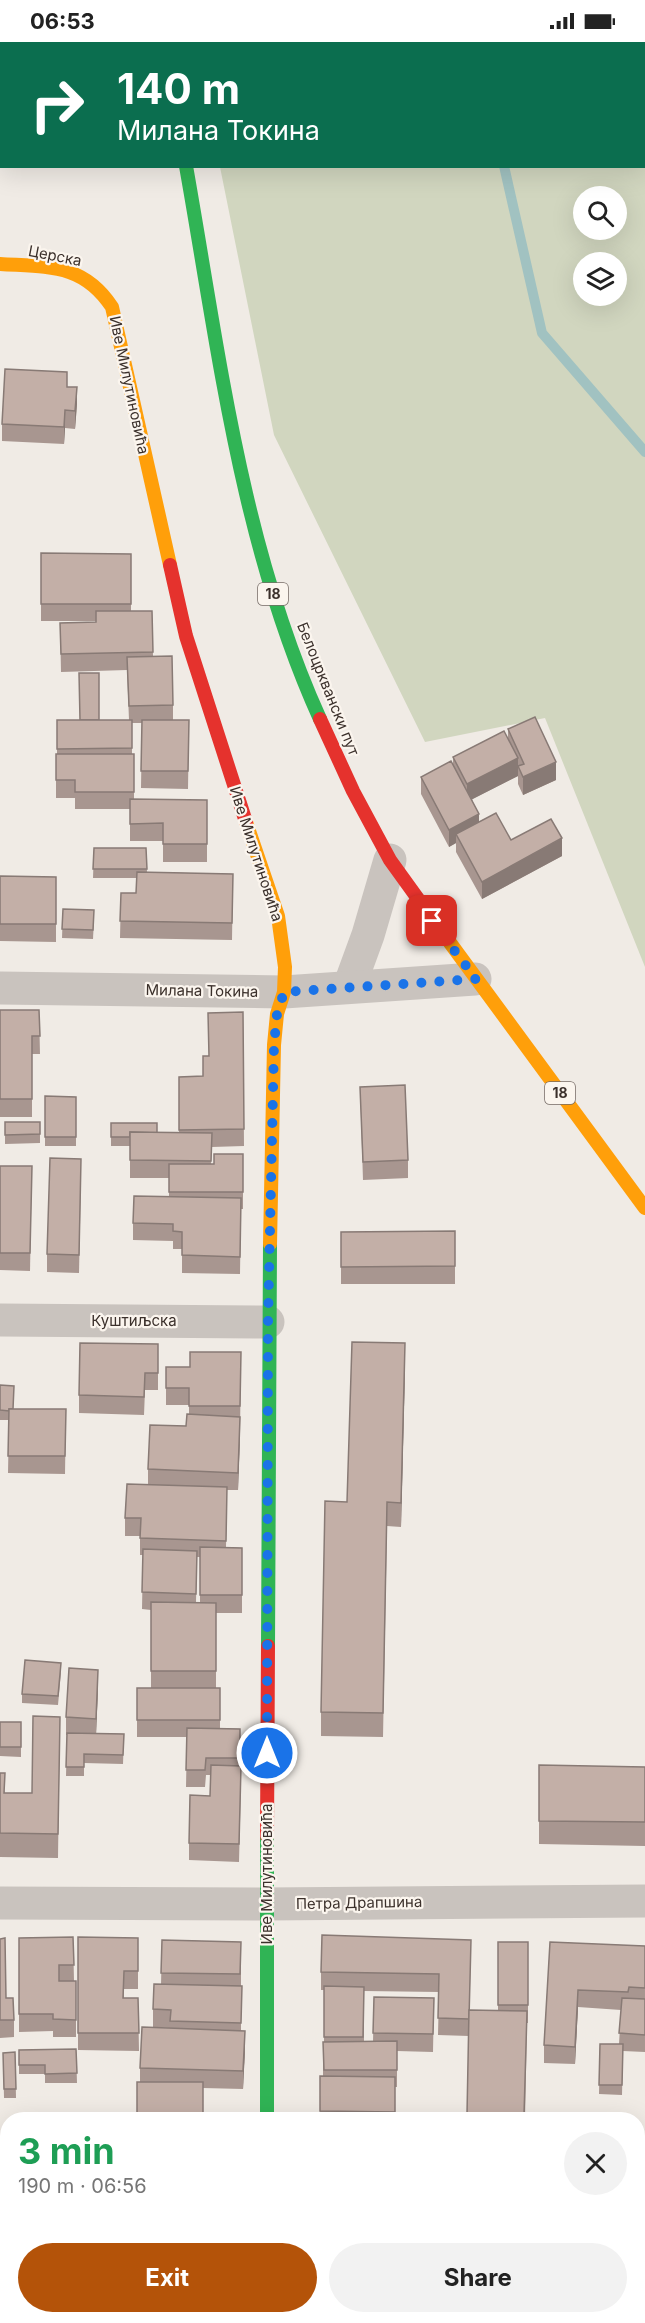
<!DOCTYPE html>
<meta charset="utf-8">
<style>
:root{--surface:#fff;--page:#f2f2f2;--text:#222;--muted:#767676;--accent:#b45309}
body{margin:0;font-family:Inter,sans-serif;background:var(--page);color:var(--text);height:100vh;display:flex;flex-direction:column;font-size:22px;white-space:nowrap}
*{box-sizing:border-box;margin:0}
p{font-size:20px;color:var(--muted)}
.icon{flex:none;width:33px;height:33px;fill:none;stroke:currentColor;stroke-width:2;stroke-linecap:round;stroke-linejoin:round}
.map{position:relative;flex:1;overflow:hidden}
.details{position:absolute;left:0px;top:2070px;width:645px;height:212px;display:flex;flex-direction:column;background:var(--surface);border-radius:24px 24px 0 0;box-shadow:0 6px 24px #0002}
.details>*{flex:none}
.top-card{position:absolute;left:0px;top:0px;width:645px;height:126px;box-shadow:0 6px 24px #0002;background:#0b6e4f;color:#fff;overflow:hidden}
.buttons{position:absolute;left:573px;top:144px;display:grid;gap:12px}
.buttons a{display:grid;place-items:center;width:54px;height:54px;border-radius:50%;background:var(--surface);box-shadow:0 6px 24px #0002;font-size:30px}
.pin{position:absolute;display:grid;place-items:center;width:51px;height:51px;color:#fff;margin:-26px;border-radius:12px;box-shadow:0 3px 9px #0006}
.me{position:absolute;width:66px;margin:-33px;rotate:0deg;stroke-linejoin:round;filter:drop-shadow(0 0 4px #0008)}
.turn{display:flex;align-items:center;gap:21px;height:126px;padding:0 18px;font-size:27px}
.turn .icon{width:78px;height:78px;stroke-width:2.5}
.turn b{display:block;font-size:42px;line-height:51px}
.round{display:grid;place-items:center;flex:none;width:63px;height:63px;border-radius:32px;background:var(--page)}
.headline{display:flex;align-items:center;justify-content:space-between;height:102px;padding:0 18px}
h1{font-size:36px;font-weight:700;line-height:45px;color:#1e9e55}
.cta{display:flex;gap:12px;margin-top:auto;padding:12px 18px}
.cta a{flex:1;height:69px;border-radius:36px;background:var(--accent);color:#fff;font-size:24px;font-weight:700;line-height:69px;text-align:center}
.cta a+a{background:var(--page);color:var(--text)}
.status{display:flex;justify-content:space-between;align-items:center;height:42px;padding:0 30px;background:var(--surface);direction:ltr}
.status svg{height:16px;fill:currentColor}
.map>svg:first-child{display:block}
</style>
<div class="status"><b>06:53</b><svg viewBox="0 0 49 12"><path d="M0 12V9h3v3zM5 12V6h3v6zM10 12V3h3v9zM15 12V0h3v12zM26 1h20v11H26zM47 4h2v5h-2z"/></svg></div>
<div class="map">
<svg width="645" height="2281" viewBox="0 0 645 2281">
<rect width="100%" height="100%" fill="#f0ebe5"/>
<path fill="#d1d6bf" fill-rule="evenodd" d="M195,0H645V925L545,676L425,700L274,393L220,125L644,124V2ZM584,154H616V188H584ZM584,220H616V254H584Z"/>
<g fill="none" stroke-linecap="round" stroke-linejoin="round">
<g stroke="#a1c2c1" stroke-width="10">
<path d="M475,0L476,2"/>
<path d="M504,124L542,291L645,410"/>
</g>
<g stroke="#c9c3be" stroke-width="33">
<path d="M349,945L368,893L390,818"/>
<path d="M0,946L284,950L475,937"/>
<path d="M0,1278L268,1280"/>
<path d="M0,1861L267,1862L645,1859"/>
<path d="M267,2274V2281"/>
</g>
<g stroke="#30b455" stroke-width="14">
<path d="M166,0V2"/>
<path d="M186,124C219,310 241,503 320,677"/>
<path d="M268,1604L270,1202"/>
<path d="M267,2078V1794"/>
</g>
<g stroke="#ff9f0a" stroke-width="14">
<path d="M0,222C48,225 83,221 112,265L170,523"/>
<path d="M246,780L278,874L285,925L284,950L277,972L274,1003L270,1202"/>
<path d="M434,879L645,1166"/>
</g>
<g stroke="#e5322d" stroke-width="14">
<path d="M170,523L186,594L246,780"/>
<path d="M320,677L353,749L390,818L434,879"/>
<path d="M267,1794L268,1604"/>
</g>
</g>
<g fill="#a89690" fill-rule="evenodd">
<path d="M77,362L75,387L65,386L64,402L2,399V382Z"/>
<path d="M41,511L131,512V569H152L153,614L173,663V678H189L188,747L141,746L142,681H132V712H134V758H207V820H163V799H130V767H75V756H56V712H57V678H129L127,628L61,630L60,581L96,580V579H41Z"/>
<path d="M508,687L556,738L523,753L518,742V734L472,757L479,780L511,798L562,814L482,857L456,810V801L449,805L421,752V735L453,722V715L508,697Z"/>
<path d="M94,806H146L147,830L233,832L232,898L120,896L121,851H136L137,836H93Z"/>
<path d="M0,834L56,835V900L0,899Z"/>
<path d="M63,867L94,877L93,897L62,896Z"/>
<path d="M0,968H39L40,1012H32V1075H0Z"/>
<path d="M243,970L244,1104L212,1105L211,1122H214L243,1112V1167H241L240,1232L182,1231V1207H173V1199L133,1198V1181L169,1155V1136H130V1104H111V1081L157,1091H179V1035L203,1034L208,1014Z"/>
<path d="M360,1045L408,1118V1136L363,1138Z"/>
<path d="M45,1054L76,1055V1104H45Z"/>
<path d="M5,1080H40V1101L5,1102Z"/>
<path d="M0,1124H32L30,1229L0,1228Z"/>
<path d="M81,1135L79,1231L47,1230V1212Z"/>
<path d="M455,1189V1242H341V1190Z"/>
<path d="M158,1302V1348H145L144,1373L79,1371V1353Z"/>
<path d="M241,1310L240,1392L238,1448H227L226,1505L242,1506V1571H216V1646H220V1686L240,1687L241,1741L239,1820L189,1818V1801L210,1754V1733H206L205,1745H186L187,1695H137V1646H151V1568L142,1567L143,1513H140V1494H125V1476L148,1443V1427L186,1384L189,1372V1363H166V1325H190ZM197,1515H200V1560H196Z"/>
<path d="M405,1325L401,1485L387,1484L383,1695L321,1694V1670L347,1460Z"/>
<path d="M0,1343L13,1367H66L65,1432L8,1431L9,1378H0Z"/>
<path d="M61,1630L58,1663L22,1661V1652Z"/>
<path d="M98,1645L96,1691L124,1692L123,1722L84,1721V1734H66L67,1693H66V1675Z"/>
<path d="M60,1675L58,1816L0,1815V1731L5,1751H32Z"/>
<path d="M0,1680H21V1715L0,1714Z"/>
<path d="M539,1723L645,1725V1804L539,1802Z"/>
<path d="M73,1895L74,1939H76V1995H53V1989L19,1990V1896Z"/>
<path d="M78,1895L138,1896V1947H124V1956H138L139,2009L78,2008Z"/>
<path d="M0,1897L6,1956L14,1978V1995L0,1996Z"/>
<path d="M162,1898L241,1900V1989L245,2007L243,2047L203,2046V2078H137L140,2040V2026L170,1987V1986L153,1985V1967L161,1943Z"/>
<path d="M471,1898L469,1994L438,1993L439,1950L364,1949V2000H373L374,1955L434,1956L433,2010L397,2009V2045H395V2078H320V2034H323V2000H324V1948H321V1930Z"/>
<path d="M498,1900H528V1981H527L525,2078H467L469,1968H498Z"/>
<path d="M550,1900L645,1904V2010L623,2009L622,2053L599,2052L600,2002H619L621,1968L578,1965L575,2022L544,2021V2003Z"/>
<path d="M76,2007L77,2041H45V2032H19V2008Z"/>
<path d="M15,2010L16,2056H4L3,2011Z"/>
<rect x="638" y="2156" width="7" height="87"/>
</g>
<g fill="#887a75">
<path d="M77,345V362L75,387V369Z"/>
<path d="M65,368V386L64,402V385Z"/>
<path d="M518,716V734L467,760V742Z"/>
<path d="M556,720V738L523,753V735Z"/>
<path d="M479,772V789L456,792V801L449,805V788Z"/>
<path d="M562,796V814L482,857V840Z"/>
<path d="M405,1301V1325L401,1485V1461Z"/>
<path d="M240,1375V1392L238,1448V1431Z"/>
<path d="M98,1628V1645L96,1694V1677Z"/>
<path d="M578,1948V1965L575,2022V2005Z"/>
<path d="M245,1989V2007L243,2047V2029Z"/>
</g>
<g fill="#c3afa7" stroke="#887a75" stroke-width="1.5">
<path d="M5,327L67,330V345H77L75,369L65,368L64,385L2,382Z"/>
<path d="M41,511L131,512V562H41Z"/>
<path d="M96,569H152L153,610L61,612L60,581L96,580Z"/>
<path d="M172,614L173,663L129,664L127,615Z"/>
<path d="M79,631H99V678H80Z"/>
<path d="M535,675L556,720L523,735L518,724L524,722L508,687Z"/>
<path d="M57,678H132V706L57,707Z"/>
<path d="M142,678H189L188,729H141Z"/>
<path d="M504,689L518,716L467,742L453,715Z"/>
<path d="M56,712H134V750H75V738H56Z"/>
<path d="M451,719L479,772L449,788L421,735Z"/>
<path d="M130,757L207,758V802H163V781L130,782Z"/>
<path d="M496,771L511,798L551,777L562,796L482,840L456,792Z"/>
<path d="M94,806H146L147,827H93Z"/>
<path d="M137,830L233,832L232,881L120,879L121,851H136Z"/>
<path d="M0,834L56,835V882H0Z"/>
<path d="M63,867L94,868L93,888L62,887Z"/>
<path d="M0,968H39L40,994H32V1057H0Z"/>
<path d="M243,970L244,1087L179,1088V1035L203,1034V1014H209L208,971Z"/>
<path d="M405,1043L408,1118L363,1120L360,1045Z"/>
<path d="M45,1054L76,1055V1095H45Z"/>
<path d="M5,1080H40V1092L5,1093Z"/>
<path d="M111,1081H157V1091L130,1090V1095H111Z"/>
<path d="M130,1090L212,1091L211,1119L130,1118Z"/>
<path d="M214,1112H243V1150H169V1122H214Z"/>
<path d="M50,1116L81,1117L79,1213L47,1212Z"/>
<path d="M0,1124H32L30,1211H0Z"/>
<path d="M134,1154L241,1156L240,1215L182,1213V1190L173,1189V1182L133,1181Z"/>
<path d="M455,1189V1224L341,1225V1190Z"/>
<path d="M352,1300L405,1301L401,1461L387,1460L383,1671L321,1670L325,1459L347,1460Z"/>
<path d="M80,1301L158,1302V1331H145L144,1355L79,1353Z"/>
<path d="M190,1310H241L240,1364H189V1346H166V1325H190Z"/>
<path d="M0,1343L14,1344L13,1367H9V1369L0,1368Z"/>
<path d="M9,1367H66L65,1414H8Z"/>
<path d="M187,1372L240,1375L238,1431L148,1427L150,1383L186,1384Z"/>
<path d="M127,1442L227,1445L226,1499L140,1496L141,1476H125Z"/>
<path d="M200,1505L242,1506V1553H200Z"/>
<path d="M143,1507L197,1509L196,1552L142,1550Z"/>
<path d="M151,1560L216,1561V1629H151Z"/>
<path d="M25,1618L61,1621L58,1654L22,1652Z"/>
<path d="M69,1626L98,1628L96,1677L66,1675Z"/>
<rect x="137" y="1646" width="83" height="32"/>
<path d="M33,1674L60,1675L58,1792L0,1791V1731H5L4,1751H32Z"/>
<rect x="0" y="1680" width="21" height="25"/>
<path d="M187,1686L240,1687V1716H206L205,1728H186Z"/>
<path d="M67,1691L124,1692L123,1713L84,1712V1725H66Z"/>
<path d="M211,1723L241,1724L239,1802L189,1801L190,1753L210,1754Z"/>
<path d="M539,1723L645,1725V1780L539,1779Z"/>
<path d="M322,1893L471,1898L469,1977L438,1976L439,1932L321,1930Z"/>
<path d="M73,1895L74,1923H59V1939H76V1978L53,1977V1972H19V1896Z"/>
<path d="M78,1895L138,1896V1929H124L123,1956H138L139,1991H78Z"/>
<path d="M5,1896L6,1956H13L14,1978H0V1897Z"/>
<path d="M162,1898L241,1900L240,1932L161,1931Z"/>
<rect x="498" y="1900" width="30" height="63"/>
<path d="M550,1900L645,1904V1946L629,1945L628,1950L578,1948L575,2005L544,2003Z"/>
<path d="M154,1942L242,1944L241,1981L170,1979L171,1968L153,1967Z"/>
<path d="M324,1944L364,1945L363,1995H324Z"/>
<path d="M374,1955L434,1956L433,1992L373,1991Z"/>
<path d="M622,1956L645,1957V1993L619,1991Z"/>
<path d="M469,1968L527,1969L524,2073L467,2072Z"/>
<path d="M142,1985L245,1989L243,2029L140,2026Z"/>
<path d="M397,1999V2028H324L323,2000Z"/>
<path d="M600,2002H623L622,2043H599Z"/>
<path d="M76,2007L77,2031L45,2032V2023H19V2008Z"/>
<path d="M15,2010L16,2047H4L3,2011Z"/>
<path d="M320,2034L395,2035V2070L320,2069Z"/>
<path d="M137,2040H203V2074H195V2078H137Z"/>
<rect x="638" y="2156" width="7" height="39"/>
<path d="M638,2207H645V2234L638,2233Z"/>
<rect x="140" y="2274" width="100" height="7"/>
<path d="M342,2274H390V2281H341Z"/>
<path d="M449,2274H482L481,2281H448Z"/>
</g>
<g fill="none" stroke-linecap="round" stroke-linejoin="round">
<path stroke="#1a73e8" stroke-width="10" stroke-dasharray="0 18" d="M267,1711L268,1280L274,1003L277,972L284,950L476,937L432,879"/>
</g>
<g text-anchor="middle" stroke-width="4.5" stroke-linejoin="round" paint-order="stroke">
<g fill="#fbf5ee" stroke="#756b66" stroke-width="1.5">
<rect x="258" y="541" width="30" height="22" rx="4.5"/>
<rect x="545" y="1040" width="30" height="22" rx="4.5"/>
</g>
<g font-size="14" font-weight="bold" fill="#3b302b">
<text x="273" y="557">18</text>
<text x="560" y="1056">18</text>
</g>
<g font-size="15" fill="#3b302b" stroke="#fbf5ee">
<text transform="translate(55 214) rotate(11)" y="5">Церска</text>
<text transform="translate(129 343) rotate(78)" y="5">Иве Милутиновића</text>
<text transform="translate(328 647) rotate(68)" y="5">Белоцрквански пут</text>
<text transform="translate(256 812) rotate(72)" y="5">Иве Милутиновића</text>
<text transform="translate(202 949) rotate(1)" y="5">Милана Токина</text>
<text x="134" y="1284">Куштиљска</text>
<text transform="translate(267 1832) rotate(-90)" y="5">Иве Милутиновића</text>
<text transform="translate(359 1861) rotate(-1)" y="5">Петра Драпшина</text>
</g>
</g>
</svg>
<div class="buttons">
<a><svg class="icon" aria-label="search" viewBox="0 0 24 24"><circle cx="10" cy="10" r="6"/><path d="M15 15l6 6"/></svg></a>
<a><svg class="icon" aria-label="layers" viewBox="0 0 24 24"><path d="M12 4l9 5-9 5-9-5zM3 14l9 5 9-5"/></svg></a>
</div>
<div class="pin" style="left:432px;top:879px;background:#d93025"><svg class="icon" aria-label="arrive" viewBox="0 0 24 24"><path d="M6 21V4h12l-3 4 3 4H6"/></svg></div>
<svg class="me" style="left:267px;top:1711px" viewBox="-20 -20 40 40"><circle r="17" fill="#1a73e8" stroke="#fff" stroke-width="3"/><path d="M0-11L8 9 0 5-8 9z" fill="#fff"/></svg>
<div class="top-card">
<div class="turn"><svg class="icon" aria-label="right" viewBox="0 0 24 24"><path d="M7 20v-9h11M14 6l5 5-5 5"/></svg><div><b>140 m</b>Милана Токина</div></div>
</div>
<section class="details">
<div class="headline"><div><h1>3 min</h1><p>190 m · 06:56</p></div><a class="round"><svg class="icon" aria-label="close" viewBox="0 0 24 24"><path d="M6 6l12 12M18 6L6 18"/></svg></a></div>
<div class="cta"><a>Exit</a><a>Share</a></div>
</section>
</div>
